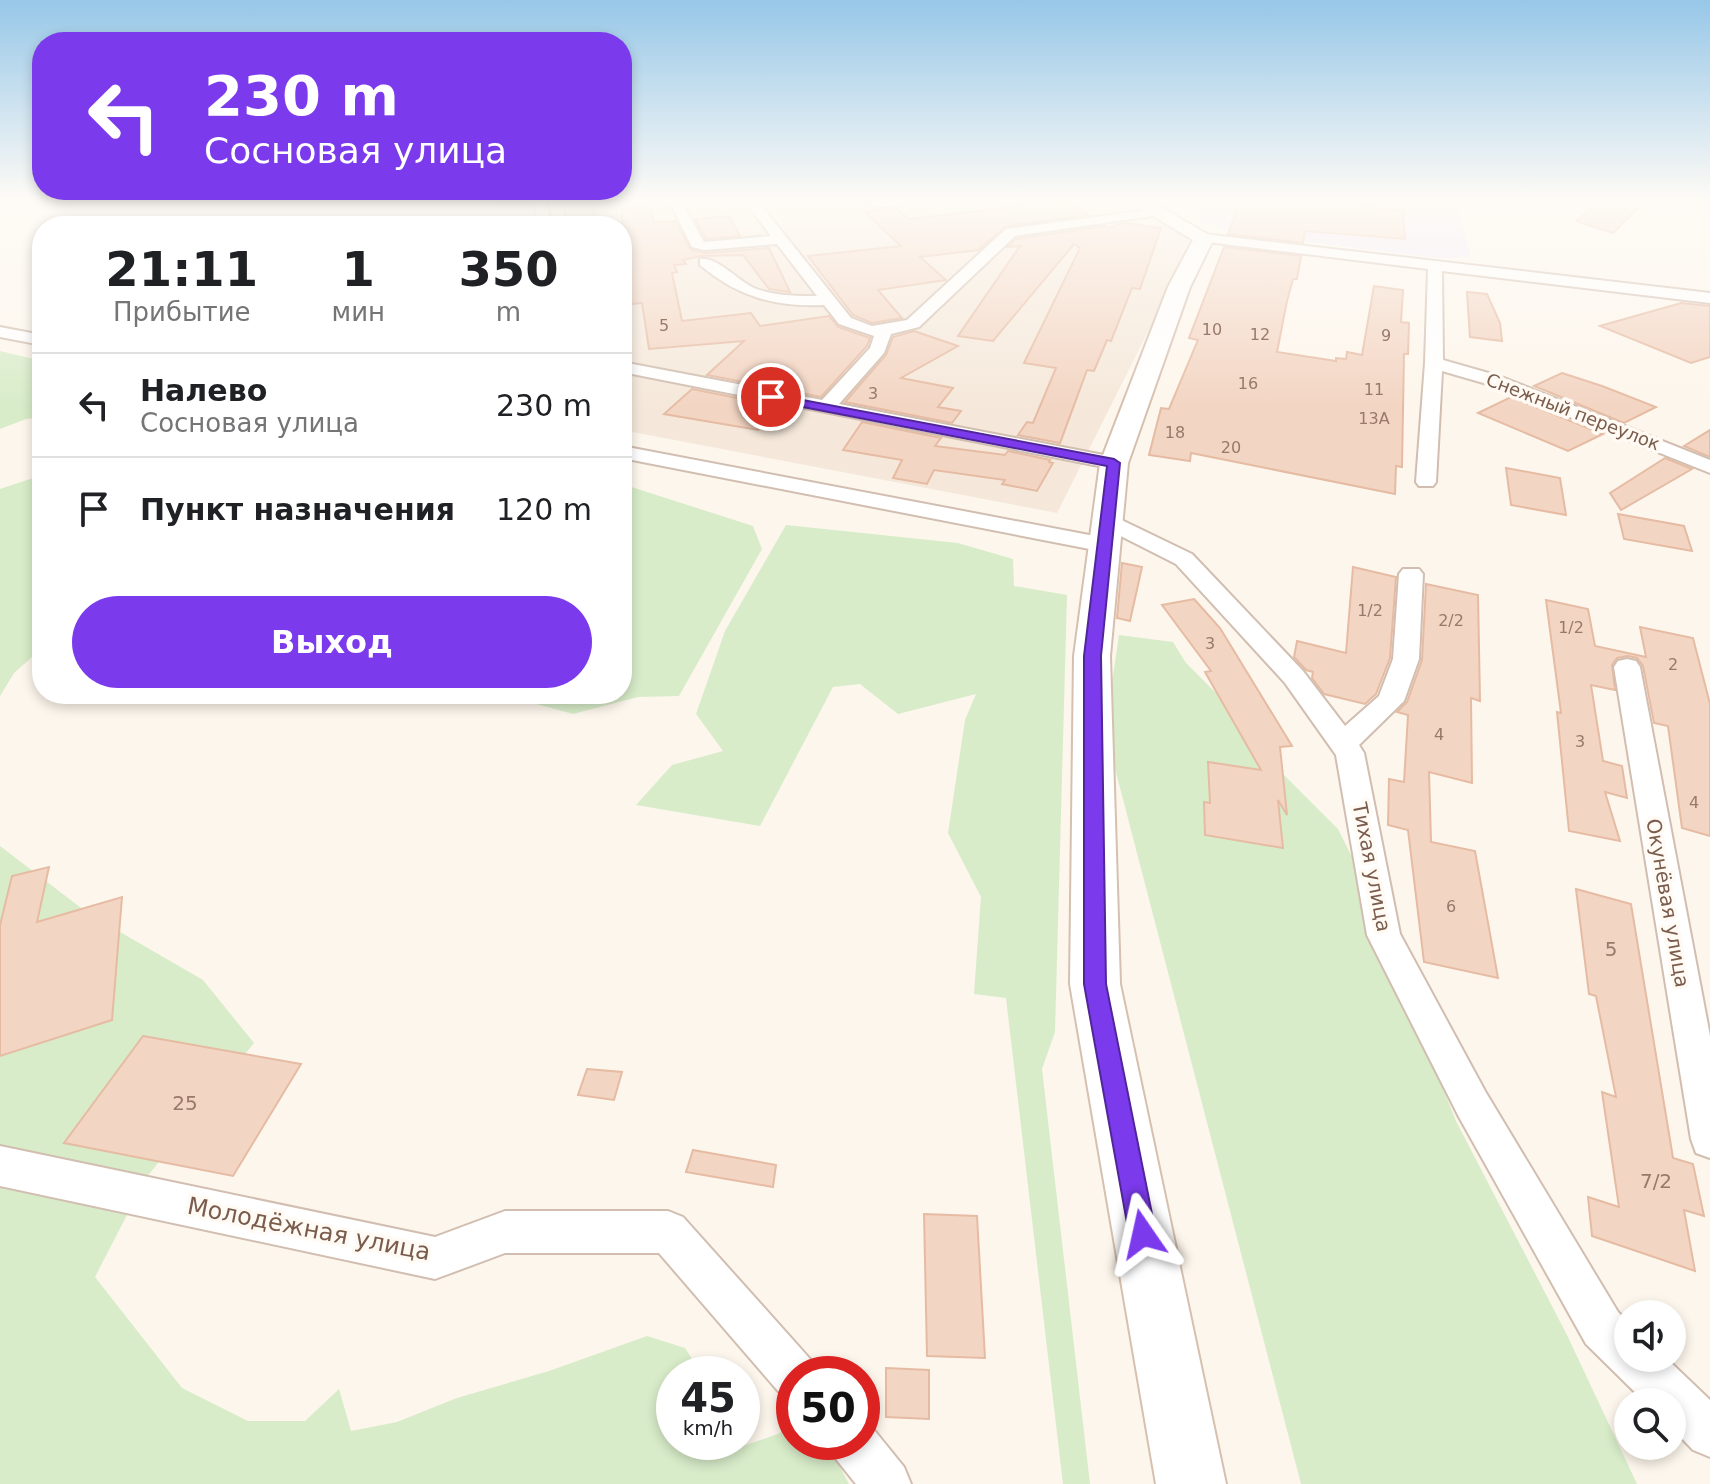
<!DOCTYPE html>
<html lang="ru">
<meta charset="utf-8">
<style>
:root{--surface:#fff;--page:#f6f6f6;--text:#202124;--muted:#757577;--line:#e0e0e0;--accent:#7c3aed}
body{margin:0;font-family:"DejaVu Sans",sans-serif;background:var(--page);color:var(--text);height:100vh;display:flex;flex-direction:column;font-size:30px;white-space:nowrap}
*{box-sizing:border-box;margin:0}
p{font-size:26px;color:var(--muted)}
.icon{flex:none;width:44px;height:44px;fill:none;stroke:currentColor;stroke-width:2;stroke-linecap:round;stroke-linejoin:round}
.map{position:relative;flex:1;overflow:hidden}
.drawer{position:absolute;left:32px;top:216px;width:600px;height:488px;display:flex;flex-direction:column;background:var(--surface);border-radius:32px;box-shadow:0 4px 12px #0003}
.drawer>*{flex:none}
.guide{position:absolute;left:32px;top:32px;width:600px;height:168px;border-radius:32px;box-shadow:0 4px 12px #0003;background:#7c3aed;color:#fff;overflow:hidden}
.fabs{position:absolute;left:1614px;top:1300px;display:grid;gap:16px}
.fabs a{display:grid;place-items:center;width:72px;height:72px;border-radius:50%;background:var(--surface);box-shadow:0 4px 12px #0003;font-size:40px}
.speed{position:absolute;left:656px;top:1356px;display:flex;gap:16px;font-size:40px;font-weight:700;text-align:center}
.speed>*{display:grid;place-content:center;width:104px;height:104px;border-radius:50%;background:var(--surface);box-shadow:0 4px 12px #0003;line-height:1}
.speed small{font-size:20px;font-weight:400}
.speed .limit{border:12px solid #d22;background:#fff;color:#111}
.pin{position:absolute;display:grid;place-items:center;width:68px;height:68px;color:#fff;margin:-34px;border:4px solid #fff;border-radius:50%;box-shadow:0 2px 8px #0007}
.me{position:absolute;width:88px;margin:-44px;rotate:349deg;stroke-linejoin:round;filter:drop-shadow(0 0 6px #0008)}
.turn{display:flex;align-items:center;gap:28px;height:168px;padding:0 40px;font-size:36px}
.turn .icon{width:104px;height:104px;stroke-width:2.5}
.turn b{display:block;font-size:56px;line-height:68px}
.eta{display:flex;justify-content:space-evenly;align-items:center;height:136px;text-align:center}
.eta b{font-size:48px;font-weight:700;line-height:56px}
.button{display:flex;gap:16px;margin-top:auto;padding:16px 40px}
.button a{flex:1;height:92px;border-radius:48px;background:var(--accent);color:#fff;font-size:32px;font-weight:700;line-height:92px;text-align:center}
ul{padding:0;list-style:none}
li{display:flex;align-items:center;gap:24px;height:104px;padding:0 40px;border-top:2px solid var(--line)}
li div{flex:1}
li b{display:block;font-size:30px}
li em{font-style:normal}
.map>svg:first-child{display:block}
</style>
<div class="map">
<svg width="1710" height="1484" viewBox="0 0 1710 1484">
<rect width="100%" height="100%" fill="#fdf6ec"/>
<path fill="#f5e8da" d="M396,199H1131L1197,234L1057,513L622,430V226H533L521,204Z"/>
<path fill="#f3e8fa" d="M1205,199H1406L1458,207L1470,257L1440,258L1229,233L1198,218Z"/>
<g fill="#d8ecc9">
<path d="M0,351L42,361V417L26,419L0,429Z"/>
<path d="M42,475V648L14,673L0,696V489Z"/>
<path d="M622,484L753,526L762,549L679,696L638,697L573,714L500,694H622Z"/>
<path d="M786,525L958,543L1013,559L1014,586L1067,595L1055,1032L1042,1069L1090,1484H1063L1006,998L974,994L981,897L948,833L965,720L976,694L898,714L860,684L833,687L760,826L636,805L672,765L723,751L696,714L725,631Z"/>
<path d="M1119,635L1173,642L1186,663L1219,696L1282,773L1338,829L1366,885L1402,987L1456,1121L1567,1335L1637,1484H1301L1105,730Z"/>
<path d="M0,846L89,914L203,980L254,1043L146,1178L95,1277L182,1388L248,1421H305L339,1389L351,1431L397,1422L457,1398L549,1371L647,1336L685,1348L702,1374H674V1442H720L723,1453L778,1434L794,1422V1442H827L849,1484H0Z"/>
</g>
<g fill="#f3d5c3" stroke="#e6bba3" stroke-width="2">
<path d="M1241,199L1301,202L1302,199L1403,211L1405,239L1305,231L1303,243L1228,234Z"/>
<path d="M1600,199H1618L1642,204L1613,233L1576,221Z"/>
<path d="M1066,201L1088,215L1006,226L978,250L920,257L946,280L878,290L902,318L872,323L853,315L808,256L901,246L865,212L896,208L909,219Z"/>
<path d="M590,202L598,226H569L563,205Z"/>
<path d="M650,207L654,222L675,221L691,250L704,253L769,248L790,292L769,289L743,255L700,256L683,260L686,264L674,265L677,272L672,273L682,321L751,313L760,326L829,316L838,327L870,338L867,346L821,397L707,375L744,341L649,349L642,303L622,305V209Z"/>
<path d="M729,216L740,236L706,239L695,219Z"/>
<path d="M1124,223L1161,228L1140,289L1132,288L1111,341L1107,340L1094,371L1087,370L1060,443L1018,435L1027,422L1033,423L1056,368L1024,363L1080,248L1074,244L993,341L958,336L1020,246L1008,247L1016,239L1105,226L1108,228Z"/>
<path d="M1224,247L1301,256L1297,279H1293L1287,301L1277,352L1336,361V358L1346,359L1347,352L1362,355L1374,286L1403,290L1401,322L1409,323L1408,354H1404L1402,467L1396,466L1395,494L1191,453L1190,461L1149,455L1161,408L1169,409L1198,340L1189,338Z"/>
<path d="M1467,292L1487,294L1500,323L1502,341L1470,337Z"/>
<path d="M1681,303L1710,306V357L1691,363L1600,326Z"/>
<path d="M914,331L958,346L901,378L953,388L938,407L961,411L952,423L845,402L886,355L893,337Z"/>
<path d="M1562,373L1602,386L1656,407L1624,423L1534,386Z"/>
<path d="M692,389L782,407L758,430L664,414Z"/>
<path d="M1511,397L1603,434L1568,451L1478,413Z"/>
<path d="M862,422L941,438L935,446L1005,455L1008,451L1050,460L1049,462L1053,463L1037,491L1002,484L1005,480L934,470L927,484L893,478L902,460L843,450Z"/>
<path d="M1710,430V457L1684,446Z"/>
<path d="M1665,458L1692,469L1621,510L1610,493Z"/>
<path d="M1506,468L1560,478L1566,515L1511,505Z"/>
<path d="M1618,514L1684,526L1692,551L1624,539Z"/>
<path d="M1122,563L1142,567L1130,621L1117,618Z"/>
<path d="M1353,567L1396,577L1390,658L1376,694L1365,704L1324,694L1312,678L1313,672L1306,670L1294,657L1297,641L1346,653Z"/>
<path d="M1426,584L1478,595L1480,701L1471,698L1472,783L1429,772L1431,842L1475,851L1498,978L1424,962L1408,830L1388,825L1389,779L1404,782L1408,715L1397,712L1407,702L1422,660Z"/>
<path d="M1194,599L1220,628L1292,746L1280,747L1287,815L1278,800L1283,848L1205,835L1204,802L1210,803L1208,762L1261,770L1205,672L1211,671L1162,605Z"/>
<path d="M1546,600L1588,609L1595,646L1646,657L1640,627L1693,638L1710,704V836L1682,828L1668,726L1654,723L1643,666L1637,658L1628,656L1617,658L1612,665L1615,690L1591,685L1603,761L1622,766L1627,798L1605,792L1620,841L1569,831L1557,712L1561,713Z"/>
<path d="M49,867L37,922L122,897L112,1020L0,1056V925L12,876Z"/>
<path d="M1576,889L1631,904L1673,1158L1693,1164L1704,1216L1684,1210L1695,1271L1592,1236L1588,1197L1619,1207L1602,1092L1616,1097L1596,996L1589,994Z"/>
<path d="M143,1036L301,1064L233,1176L64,1143Z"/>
<path d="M587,1069L622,1072L614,1100L578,1095Z"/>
<path d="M693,1150L776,1165L773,1187L686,1172Z"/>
<path d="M924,1214L977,1216L985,1358L927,1356Z"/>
<path d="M886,1368L929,1370V1419L886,1417Z"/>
</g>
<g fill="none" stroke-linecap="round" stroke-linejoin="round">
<g stroke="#d1beb0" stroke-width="4">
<g id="street">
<path d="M524,199L546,200L552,226H538L535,205Z"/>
<path d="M668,199H680L704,242L771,236L743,199H756L851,318L872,326L907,320L1006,229L1163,208L1165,211L1158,215L1015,236L919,327L891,334L884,353L839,404L1114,457L1124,463L1114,469L622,372V362L822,400L870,348L874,336L839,324L824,305C775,307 738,297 700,265V259C717,256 738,281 754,288C774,296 796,296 817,296L777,244L704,250L692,247Z"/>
<path d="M913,199C904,206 878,210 868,203L877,199Z"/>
<path d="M1532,199H1546L1548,201L1541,205Z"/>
<path d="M1204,234L1710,293V303L1442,271L1443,360L1499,376L1710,460V473L1487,384L1442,371L1436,482L1433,486H1419L1416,482L1425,363L1428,269L1199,241V235Z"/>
<path d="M0,327L42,335V345L0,337Z"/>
<path d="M622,446L1105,538L1113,540L1116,545L1113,550L1105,552L622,458Z"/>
<path d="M1107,513L1192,554L1303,671L1345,726L1379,696L1393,659L1399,574L1403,569H1419L1423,574L1419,659L1404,701L1359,745L1364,753L1400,934L1485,1091L1618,1312L1628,1322V1358H1666L1710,1400V1457L1693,1450L1672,1428V1402H1645L1586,1344L1459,1117L1367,935L1336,755L1285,683L1176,564L1099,525L1096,520L1099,515Z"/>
<path d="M1627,659L1636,661L1640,667L1710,1036V1158L1696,1153L1691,1139L1614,667L1618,661Z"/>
<path d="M0,1146L435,1237L505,1211H668L683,1217L810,1359L816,1374H794V1398L778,1391L659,1253H505L435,1279L0,1186Z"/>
<path d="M862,1422L870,1425L904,1467L911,1484H856L836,1459L829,1442H862Z"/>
</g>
</g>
<g stroke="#d6c0b0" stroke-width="4">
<path id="secondary" d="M1125,199H1147L1214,238L1190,287L1128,463L1110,656L1120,984L1226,1484H1156L1070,984L1074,656L1100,463L1168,287L1193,240Z"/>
</g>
<use href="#street" fill="#fff" fill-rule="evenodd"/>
<use href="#secondary" fill="#fff" fill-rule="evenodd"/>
</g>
<linearGradient id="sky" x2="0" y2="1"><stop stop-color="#97c7e8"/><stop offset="0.49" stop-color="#fefbf6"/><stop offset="1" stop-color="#fefbf6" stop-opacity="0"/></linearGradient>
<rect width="1710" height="407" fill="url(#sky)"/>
<path fill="#7c3aed" stroke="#51269a" stroke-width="2" d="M771,394L1114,459L1120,463L1101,656L1106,984L1156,1234L1152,1244L1143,1248L1133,1244L1129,1234L1084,984V656L1107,466L767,400L765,397Z"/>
<g text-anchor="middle" stroke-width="7" stroke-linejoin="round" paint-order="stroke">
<g font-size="16" fill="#987a6a">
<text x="664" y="331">5</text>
<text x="1212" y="335">10</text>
<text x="1260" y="340">12</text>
<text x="1386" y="341">9</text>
<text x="1248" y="389">16</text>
<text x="1374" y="395">11</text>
<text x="873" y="399">3</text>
<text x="1374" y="424">13А</text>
<text x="1175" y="438">18</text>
<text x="1231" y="453">20</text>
<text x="1370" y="616">1/2</text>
<text x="1451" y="626">2/2</text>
<text x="1571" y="633">1/2</text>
<text x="1210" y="649">3</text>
<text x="1673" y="670">2</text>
<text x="1439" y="740">4</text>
<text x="1580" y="747">3</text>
<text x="1694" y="808">4</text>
<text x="1451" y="912">6</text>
</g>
<g font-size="18" fill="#7a5c4d" stroke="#fffaf3">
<text transform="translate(1573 412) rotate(21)" y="6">Снежный переулок</text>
</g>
<g font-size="20" fill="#7a5c4d" stroke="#fffaf3">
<text transform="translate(1372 867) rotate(79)" y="7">Тихая улица</text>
<text transform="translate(1668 903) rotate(80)" y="7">Окунёвая улица</text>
</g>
<g font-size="20" fill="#987a6a">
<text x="1611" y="956">5</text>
<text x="185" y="1110">25</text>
<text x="1656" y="1188">7/2</text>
</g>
<g font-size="24" fill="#7a5c4d" stroke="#fffaf3">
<text transform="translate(309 1229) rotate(11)" y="8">Молодёжная улица</text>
</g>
</g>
</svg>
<div class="fabs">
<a><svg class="icon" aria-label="sound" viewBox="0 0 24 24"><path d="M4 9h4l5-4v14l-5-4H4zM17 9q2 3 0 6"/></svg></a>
<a><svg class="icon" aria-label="search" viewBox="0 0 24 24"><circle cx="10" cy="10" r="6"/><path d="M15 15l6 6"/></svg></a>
</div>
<div class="speed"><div>45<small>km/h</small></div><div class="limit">50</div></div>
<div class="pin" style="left:771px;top:397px;background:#d93025"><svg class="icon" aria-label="arrive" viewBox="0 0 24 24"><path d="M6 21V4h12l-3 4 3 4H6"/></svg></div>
<svg class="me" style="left:1143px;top:1234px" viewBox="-20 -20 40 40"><path d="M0-17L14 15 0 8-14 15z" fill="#7c3aed" stroke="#fff" stroke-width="4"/></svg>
<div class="guide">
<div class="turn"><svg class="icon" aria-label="left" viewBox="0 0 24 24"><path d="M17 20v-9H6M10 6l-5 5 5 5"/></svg><div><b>230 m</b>Сосновая улица</div></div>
</div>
<section class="drawer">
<div class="eta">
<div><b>21:11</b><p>Прибытие</p></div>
<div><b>1</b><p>мин</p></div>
<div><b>350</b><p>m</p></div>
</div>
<ul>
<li><svg class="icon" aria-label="left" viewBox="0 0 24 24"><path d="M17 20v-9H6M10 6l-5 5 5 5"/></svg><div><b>Налево</b><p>Сосновая улица</p></div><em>230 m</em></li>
<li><svg class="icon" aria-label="arrive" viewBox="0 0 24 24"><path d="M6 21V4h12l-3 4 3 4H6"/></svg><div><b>Пункт назначения</b></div><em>120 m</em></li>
</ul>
<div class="button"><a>Выход</a></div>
</section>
</div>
